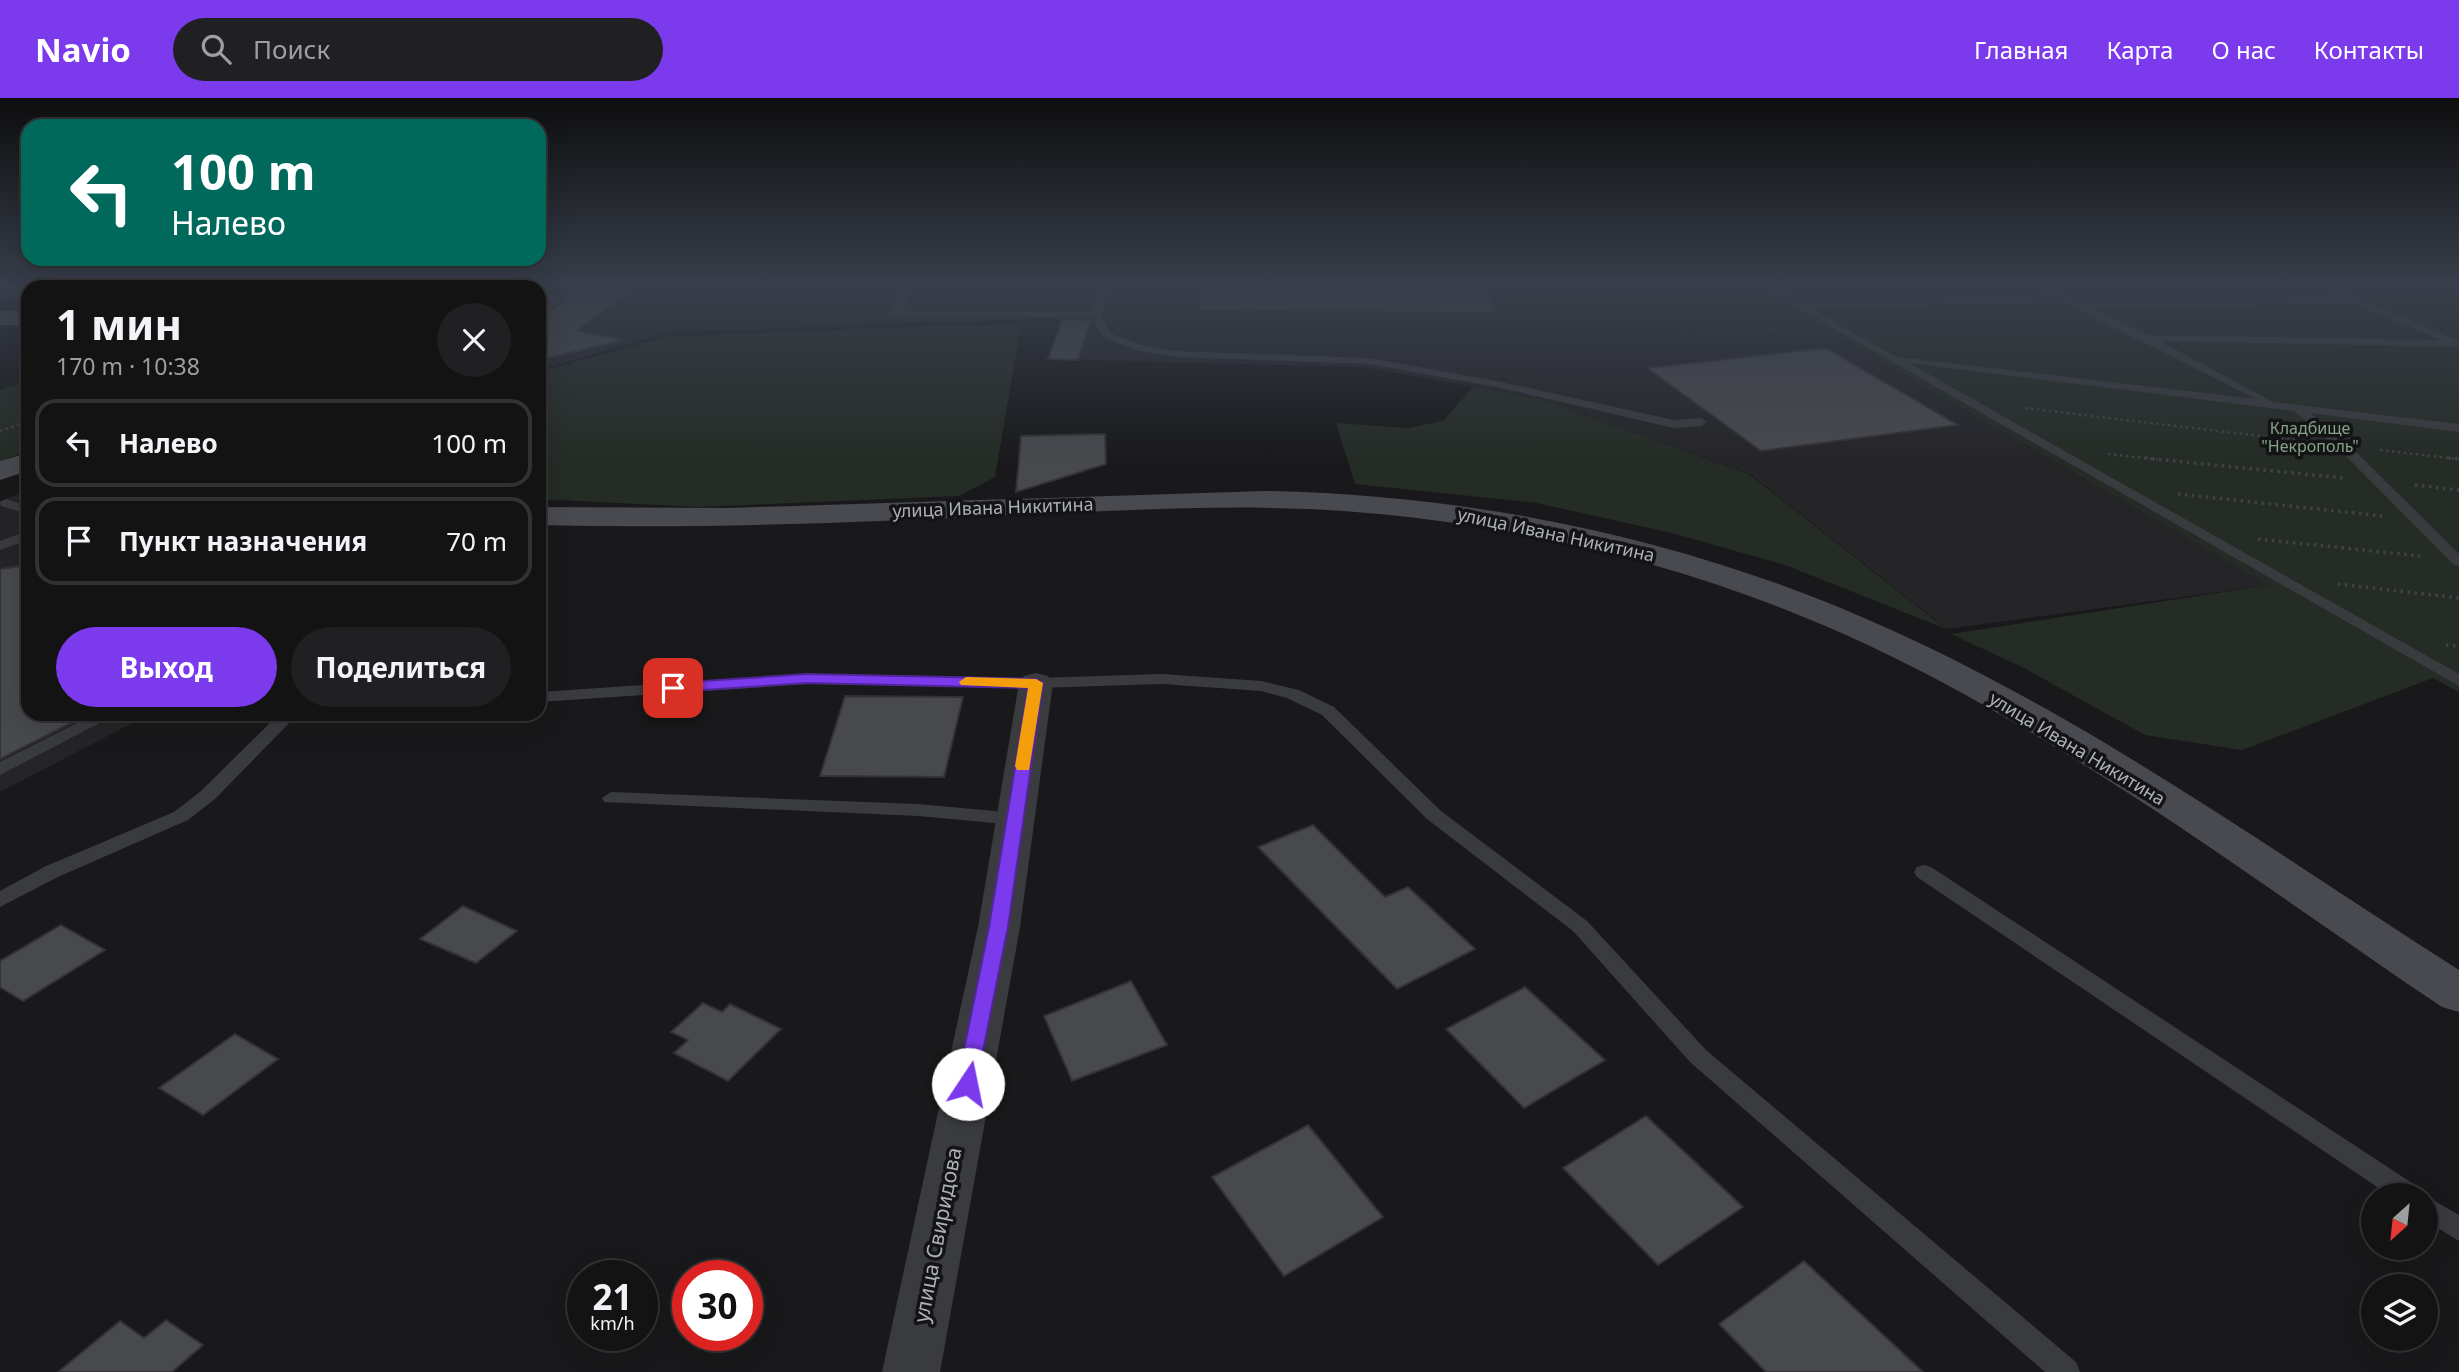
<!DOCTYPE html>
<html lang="ru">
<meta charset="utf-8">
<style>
:root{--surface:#131314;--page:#202022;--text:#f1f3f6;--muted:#9d9ea0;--line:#323234;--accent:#7c3aed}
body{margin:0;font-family:"Noto Sans",sans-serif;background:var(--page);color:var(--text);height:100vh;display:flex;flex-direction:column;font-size:26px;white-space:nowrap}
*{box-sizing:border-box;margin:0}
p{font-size:23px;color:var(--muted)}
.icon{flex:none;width:38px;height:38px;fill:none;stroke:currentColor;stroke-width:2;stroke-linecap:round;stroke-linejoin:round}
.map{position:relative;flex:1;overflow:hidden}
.side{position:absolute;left:21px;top:182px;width:525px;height:441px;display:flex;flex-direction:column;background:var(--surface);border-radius:21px;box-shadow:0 7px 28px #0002,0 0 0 2px var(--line)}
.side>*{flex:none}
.banner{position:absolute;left:21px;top:21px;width:525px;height:147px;border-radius:21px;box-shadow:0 7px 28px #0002,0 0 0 2px var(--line);background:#00695c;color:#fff;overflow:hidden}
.needle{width:46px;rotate:207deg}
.fabs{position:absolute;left:2361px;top:1085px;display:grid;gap:14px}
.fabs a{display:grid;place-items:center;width:77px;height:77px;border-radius:50%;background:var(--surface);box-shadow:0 7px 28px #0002,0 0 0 2px var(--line);font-size:35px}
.speed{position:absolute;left:567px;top:1162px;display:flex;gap:14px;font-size:35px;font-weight:700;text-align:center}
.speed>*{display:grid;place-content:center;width:91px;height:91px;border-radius:50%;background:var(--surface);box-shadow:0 7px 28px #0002,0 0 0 2px var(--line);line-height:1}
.speed small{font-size:18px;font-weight:400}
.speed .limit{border:10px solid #d22;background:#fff;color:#111}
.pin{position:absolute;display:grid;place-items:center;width:60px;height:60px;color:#fff;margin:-30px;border-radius:14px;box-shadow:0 4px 10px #0006}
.me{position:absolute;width:77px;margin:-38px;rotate:11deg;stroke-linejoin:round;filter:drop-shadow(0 0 5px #0008)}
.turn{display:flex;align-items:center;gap:24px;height:147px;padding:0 35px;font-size:32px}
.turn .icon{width:91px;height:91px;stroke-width:2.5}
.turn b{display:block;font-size:49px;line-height:60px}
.round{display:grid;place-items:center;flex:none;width:74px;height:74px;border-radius:37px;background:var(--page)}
.summary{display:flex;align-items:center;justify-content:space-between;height:119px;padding:0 35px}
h1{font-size:42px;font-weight:700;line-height:52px}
.primary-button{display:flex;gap:14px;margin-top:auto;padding:14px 35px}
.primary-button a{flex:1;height:80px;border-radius:42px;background:var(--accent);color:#fff;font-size:28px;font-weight:700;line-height:80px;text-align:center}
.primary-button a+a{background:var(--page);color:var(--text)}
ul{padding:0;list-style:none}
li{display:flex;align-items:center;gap:21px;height:88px;margin:0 14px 10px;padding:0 21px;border:4px solid var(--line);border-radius:21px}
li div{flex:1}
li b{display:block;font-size:26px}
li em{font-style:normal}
header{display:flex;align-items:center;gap:42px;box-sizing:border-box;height:98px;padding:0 35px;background:var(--accent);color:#fff}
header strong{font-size:33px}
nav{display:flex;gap:38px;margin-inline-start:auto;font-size:24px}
.search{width:490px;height:63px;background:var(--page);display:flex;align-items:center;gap:18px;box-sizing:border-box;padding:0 24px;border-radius:38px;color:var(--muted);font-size:26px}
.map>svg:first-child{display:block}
</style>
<header>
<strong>Navio</strong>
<div class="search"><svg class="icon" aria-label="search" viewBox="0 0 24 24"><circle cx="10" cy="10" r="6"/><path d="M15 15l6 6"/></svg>Поиск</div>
<nav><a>Главная</a><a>Карта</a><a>О нас</a><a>Контакты</a></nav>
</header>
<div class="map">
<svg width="2459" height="1274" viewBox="0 0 2459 1274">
<rect width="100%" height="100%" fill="#19191b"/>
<g fill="#252528">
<path d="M0,187H413L28,189V203L0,202Z"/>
<path d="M642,187H1498L1517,222L1547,227L1837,238L2270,487L1947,531L1750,376L1540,301L1365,269L1048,261L1060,220L670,234L539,272V216L566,204L609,210Z"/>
<path d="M28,393V616H150L0,694V403Z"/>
</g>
<g fill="#252c26">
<path d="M1498,187H2446L2459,192V594L2433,580L2242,652L2145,637L2024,570L1951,536L2269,487L1837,238L1547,227L1517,222Z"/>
<path d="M957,227H1021L995,379L959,398L699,409L539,401V274L665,239Z"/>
<path d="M28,283V353L0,363V292Z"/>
<path d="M1473,289L1540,301L1749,376L1946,531L1785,467L1672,435L1537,405L1355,386L1336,325L1408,330L1443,323Z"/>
</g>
<g fill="#48494d" stroke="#333336" stroke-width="2">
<path d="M585,187H640L576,233L626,242L539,262V217L563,206L565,203L559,199Z"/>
<path d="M1199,187H1484L1494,214L1199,212Z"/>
<path d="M1063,221L1091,222L1078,262L1048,261Z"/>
<path d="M1826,250L1958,327L1761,353L1647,270Z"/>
<path d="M1105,336L1106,366L1016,394L1021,338Z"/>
<path d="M28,467V616H89L0,661V471Z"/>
<path d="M845,598L963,599L944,679L820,678Z"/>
<path d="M1313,727L1385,799L1408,789L1475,851L1397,891L1258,749Z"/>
<path d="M463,808L517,833L476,865L420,841Z"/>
<path d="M61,827L105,852L23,903L0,889V863Z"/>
<path d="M1131,883L1167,947L1072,983L1044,918Z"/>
<path d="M1525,889L1605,962L1524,1010L1446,931Z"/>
<path d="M703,905L722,914L730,906L781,931L728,983L674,955L688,942L671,934Z"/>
<path d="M235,936L278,961L203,1017L159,990Z"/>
<path d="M1646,1018L1743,1109L1658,1167L1563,1070Z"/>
<path d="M1308,1027L1383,1119L1284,1178L1212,1079Z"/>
<path d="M1804,1163L1923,1274H1766L1719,1226Z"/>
<path d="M166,1222L203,1247L172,1274H58L120,1223L144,1240Z"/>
</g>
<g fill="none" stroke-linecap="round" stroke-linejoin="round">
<g stroke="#404246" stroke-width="2.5" stroke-dasharray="2.5 3.5" stroke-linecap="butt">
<path d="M2025,310L2302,343"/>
<path d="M0,333L28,323"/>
<path d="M2380,352L2459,361"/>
<path d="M2108,356L2162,362"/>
</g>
<g stroke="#404246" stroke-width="3.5" stroke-dasharray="2.5 4.5" stroke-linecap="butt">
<path d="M2145,360L2343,380"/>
<path d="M2448,360L2459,361"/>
<path d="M2415,387L2459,392"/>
<path d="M2178,396L2382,418"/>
<path d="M2258,441L2420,458"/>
<path d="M2338,486L2459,500"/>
<path d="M2446,547L2459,548"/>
</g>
<g fill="#3a3b3f" fill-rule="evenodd">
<path d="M0,187H61L62,189L1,190Z"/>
<path d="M173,187H185L172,189Z"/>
<path d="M209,187H223L208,189Z"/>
<path d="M280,187H294L279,189Z"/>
<path d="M393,187H406L392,189Z"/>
<path d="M490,187H512L513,189H492Z"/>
<path d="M908,187H918L901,213H1093L1096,187H1106L1102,219L1111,235L1138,246L1175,253L1369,260L1501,284L1674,322L1701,320L1707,324L1701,328L1674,330L1501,290L1369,266L1175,259L1135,252L1103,239L1092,219L890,218L889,216Z"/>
<path d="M1758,187H1771L1800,204L2052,198L2031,187H2044L2082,205L2340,199L2314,187H2328L2459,243L2457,249L2160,243L2273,304L2459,326V334L2310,315L2347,345L2459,456V468L2454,467L2339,351L2294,313L1909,265L2459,576V588ZM2063,204L2256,301L1897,259L1810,210ZM2353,205L2440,242L2148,237L2093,211Z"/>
<path d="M544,191L562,204L539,215V208L550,203L539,194Z"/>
<path d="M6,401L28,408V416L1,408L0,404Z"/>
<path d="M28,433V442L0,452V443Z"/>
<path d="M807,576L1036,580L1162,576L1261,583L1299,592L1334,609L1441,713L1587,823L1706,952L2076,1264L2080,1274H2045L1690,964L1573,833L1427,721L1322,617L1287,600L1261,593L1162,586L1036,590L807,586L539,604V594Z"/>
<path d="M95,616H117L0,677V664Z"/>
<path d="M279,616H298L215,701L188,722L58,779L0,809V793L44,769L174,714L201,693Z"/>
<path d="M611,694L918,706L1016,715L1023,717L1025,721L1023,725L1016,727L918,718L604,704L602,700Z"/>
<path d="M1924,767L1931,769L2418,1089L2422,1097H2389L1917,779L1914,774L1917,769Z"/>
<path d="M2426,1098L2459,1117V1143L2426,1123Z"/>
</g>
<path fill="#3a3b3f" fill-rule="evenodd" d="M1036,575L1048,578L1053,585L1020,829L940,1274H882L978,829L1019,585L1024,578Z"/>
<g fill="#484a4f" fill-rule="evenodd">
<path d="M460,187H483L459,189Z"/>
<rect x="0" y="213" width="28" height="14"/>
<path d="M28,355V373L0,382V363Z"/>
<path d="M1265,393C1473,397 1680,439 1871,523C2080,614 2268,750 2459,872V914L2442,909C2249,779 2059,633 1846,537C1687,466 1518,426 1344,413C1229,405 1112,413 997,418C845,425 692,431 539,427V409L728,410Z"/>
</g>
</g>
<linearGradient id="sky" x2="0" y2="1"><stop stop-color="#0e0e0f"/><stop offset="0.51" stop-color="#383e4a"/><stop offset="1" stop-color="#383e4a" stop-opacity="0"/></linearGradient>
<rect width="2459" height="366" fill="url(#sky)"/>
<path fill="#7c3aed" stroke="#51269a" stroke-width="2" d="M807,576L1036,581L1043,585L1008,829L975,992L968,995L960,992L957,986L989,829L1028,590L807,585L673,594L665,590L673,585Z"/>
<path fill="#f59e0b" d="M966,579L1036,581L1043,585L1029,672H1017L1015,668L1028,590L961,587L959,584Z"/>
<g text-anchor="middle" stroke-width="7" stroke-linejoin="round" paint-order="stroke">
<g font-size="16" fill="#85a288" stroke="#141416">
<text x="2310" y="336">Кладбище<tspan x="2310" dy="18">"Некрополь"</tspan></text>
</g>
<g font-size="18" fill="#acb0b9" stroke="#141416">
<text transform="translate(993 410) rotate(-2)" y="6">улица Ивана Никитина</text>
<text transform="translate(1556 437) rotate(12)" y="6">улица Ивана Никитина</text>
<text transform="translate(2077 651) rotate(31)" y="6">улица Ивана Никитина</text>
</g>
<g font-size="21" fill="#acb0b9" stroke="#141416">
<text transform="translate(938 1137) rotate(-79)" y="7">улица Свиридова</text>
</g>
</g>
</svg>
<div class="fabs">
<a><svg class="needle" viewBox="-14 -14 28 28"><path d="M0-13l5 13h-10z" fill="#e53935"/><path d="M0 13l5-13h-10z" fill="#9d9ea0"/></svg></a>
<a><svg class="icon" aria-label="layers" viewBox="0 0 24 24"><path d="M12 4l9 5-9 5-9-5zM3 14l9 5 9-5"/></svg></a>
</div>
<div class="speed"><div>21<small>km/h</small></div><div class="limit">30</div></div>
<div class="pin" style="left:673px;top:590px;background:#d93025"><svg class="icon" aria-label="arrive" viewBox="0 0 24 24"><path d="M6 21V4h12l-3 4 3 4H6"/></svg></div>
<svg class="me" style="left:968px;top:986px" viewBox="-20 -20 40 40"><circle r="19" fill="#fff"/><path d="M0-13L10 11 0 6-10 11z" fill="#7c3aed"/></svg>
<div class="banner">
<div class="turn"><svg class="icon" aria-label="left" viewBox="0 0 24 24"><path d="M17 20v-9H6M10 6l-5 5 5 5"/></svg><div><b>100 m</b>Налево</div></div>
</div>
<section class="side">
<div class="summary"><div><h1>1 мин</h1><p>170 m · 10:38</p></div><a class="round"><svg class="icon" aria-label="close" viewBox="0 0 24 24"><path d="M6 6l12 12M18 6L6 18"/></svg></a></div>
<ul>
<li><svg class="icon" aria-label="left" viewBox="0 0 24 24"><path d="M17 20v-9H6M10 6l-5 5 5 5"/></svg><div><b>Налево</b></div><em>100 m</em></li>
<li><svg class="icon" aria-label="arrive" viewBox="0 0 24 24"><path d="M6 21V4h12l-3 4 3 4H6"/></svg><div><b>Пункт назначения</b></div><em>70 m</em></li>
</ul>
<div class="primary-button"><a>Выход</a><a>Поделиться</a></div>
</section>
</div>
